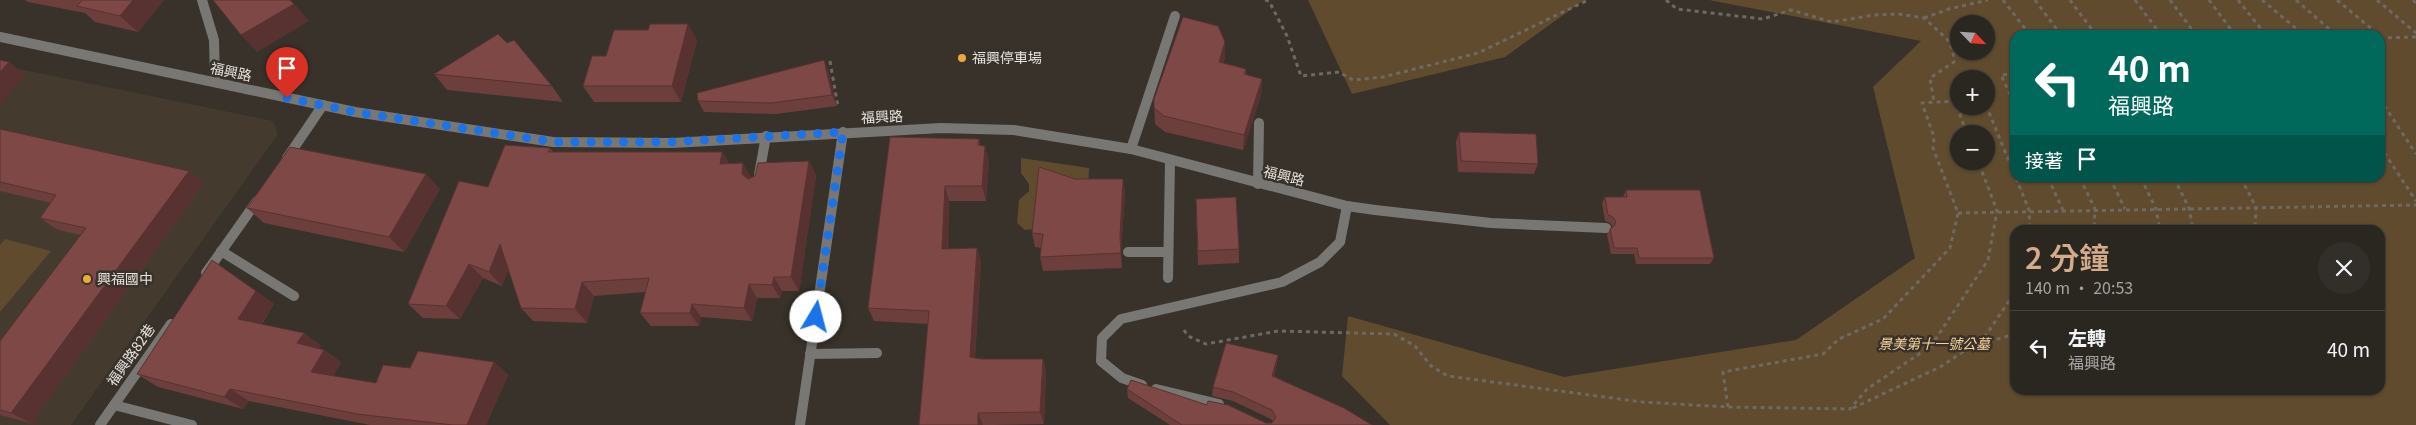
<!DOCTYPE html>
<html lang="zh-TW">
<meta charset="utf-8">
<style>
:root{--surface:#2a2620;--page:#322e29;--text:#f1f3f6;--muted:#a5a5a5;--line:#46433e;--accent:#d6ab8b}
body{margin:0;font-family:Georgia,"Noto Sans TC",serif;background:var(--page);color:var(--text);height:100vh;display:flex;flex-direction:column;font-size:19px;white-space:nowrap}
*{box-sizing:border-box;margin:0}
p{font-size:16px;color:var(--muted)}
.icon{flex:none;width:28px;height:28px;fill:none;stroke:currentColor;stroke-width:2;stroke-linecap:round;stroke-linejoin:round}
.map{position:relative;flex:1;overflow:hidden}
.sheet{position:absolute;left:2010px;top:225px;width:375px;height:170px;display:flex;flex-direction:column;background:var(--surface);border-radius:15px;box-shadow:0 1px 4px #0004,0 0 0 1px var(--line)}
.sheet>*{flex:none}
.top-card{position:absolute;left:2010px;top:30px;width:375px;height:152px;border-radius:15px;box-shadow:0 1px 4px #0004,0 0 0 1px var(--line);background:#00695c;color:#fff;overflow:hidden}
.needle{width:32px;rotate:115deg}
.buttons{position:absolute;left:1950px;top:15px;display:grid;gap:10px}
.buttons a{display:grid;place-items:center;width:45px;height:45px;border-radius:50%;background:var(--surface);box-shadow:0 1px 4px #0004,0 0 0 1px var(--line);font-size:25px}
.pin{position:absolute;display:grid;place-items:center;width:42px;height:42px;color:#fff;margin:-51px -21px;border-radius:50% 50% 50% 0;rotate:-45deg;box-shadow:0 0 5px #0007}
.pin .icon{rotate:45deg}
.me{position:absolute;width:55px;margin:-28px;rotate:8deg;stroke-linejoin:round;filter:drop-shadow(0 0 4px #0008)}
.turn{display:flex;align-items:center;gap:18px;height:105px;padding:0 15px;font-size:22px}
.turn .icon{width:65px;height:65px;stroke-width:2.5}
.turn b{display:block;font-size:35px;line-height:42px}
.then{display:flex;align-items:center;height:48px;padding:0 15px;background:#0003;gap:10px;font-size:19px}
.round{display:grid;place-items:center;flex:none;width:52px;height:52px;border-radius:26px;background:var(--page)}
.overview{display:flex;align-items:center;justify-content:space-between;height:85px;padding:0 15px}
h1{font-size:30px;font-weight:600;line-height:38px;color:var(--accent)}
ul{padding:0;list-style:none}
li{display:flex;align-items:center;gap:15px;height:75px;padding:0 15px;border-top:1px solid var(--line)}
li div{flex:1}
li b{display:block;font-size:19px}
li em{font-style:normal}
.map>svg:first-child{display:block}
</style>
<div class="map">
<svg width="2416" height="425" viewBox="0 0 2416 425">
<rect width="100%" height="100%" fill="#38322a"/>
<path fill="#443a2e" d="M0,65L273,121L278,134L71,425H0Z"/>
<g fill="#604b2e" fill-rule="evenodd">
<path d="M1308,0H1584L1505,57L1352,94Z"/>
<path d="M1709,0H2416V425H1390L1342,376L1348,316L1564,377L1796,340L1915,258L1873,87L1921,41ZM1959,24H1986V51H1959ZM2015,35H2380V178H2015ZM1959,79H1986V106H1959ZM1959,134H1986V161H1959ZM2015,230H2380V390H2015Z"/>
<path d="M1021,158L1089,168L1088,192L1036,194L1034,229L1025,230L1017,223L1019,200L1029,191V184L1021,173Z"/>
<path d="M5,239L51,251L0,312V245Z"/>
</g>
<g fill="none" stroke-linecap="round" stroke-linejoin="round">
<g stroke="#6e6962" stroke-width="3" stroke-dasharray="4 4" stroke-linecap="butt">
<path d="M1265,0L1269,1L1287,36L1301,76L1339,72L1353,80L1383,77L1478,53L1588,0"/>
<path d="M1666,0L1677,9L1763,19L1791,10L1832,22L1874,15L1899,14L1924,18L1947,39L1953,51L1954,62L1930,78L1934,102"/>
<path d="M2003,0L2030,35"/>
<path d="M2035,0L2061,35"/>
<path d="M2070,0L2096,35"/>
<path d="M2135,0L2161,35"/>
<path d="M2170,0L2196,35"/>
<path d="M2209,0L2235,35"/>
<path d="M2238,0L2266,35"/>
<path d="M2262,0L2304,35"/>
<path d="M2296,0L2336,35"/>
<path d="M2337,0L2379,35"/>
<path d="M2377,0L2416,33"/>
<path d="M2413,0L2416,3"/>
<path d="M1924,18L1949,9L1988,0"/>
<path d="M2380,38L2416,37"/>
<path d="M830,61L838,107"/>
<path d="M2015,74L2001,75L2015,105"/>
<path d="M2380,99L2416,154"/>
<path d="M1986,105L2015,176"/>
<path d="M2380,146L2416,201"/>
<path d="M2016,178L2029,210L2030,230"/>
<path d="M2048,178L2063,210"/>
<path d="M2080,178L2095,209L2094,230"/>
<path d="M2110,178L2125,209"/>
<path d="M2141,178L2156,209L2160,230"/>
<path d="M2174,178L2189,208L2193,230"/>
<path d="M2241,178L2256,207L2255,230"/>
<path d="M1958,213L2416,205"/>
<path d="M1184,330L1188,336L1206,344L1278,331L1394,334L1415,346L1431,366L1448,376L1642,402L1728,407L1850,409L1867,389L1931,346L1988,260L1997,211L1978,161"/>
<path d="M1980,344L2015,292"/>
<path d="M1728,407L1723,372L1823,354L1839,339L1883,319L1950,248L1958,213L1933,148L1934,137L1922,103L1955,101L1967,134"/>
<path d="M1853,408L1940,367L1970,347L2015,334"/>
</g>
<g stroke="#797773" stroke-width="10">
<path d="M202,0L214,40L215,82"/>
<path d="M759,175L766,136"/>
<path d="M1258,184L1259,123"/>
<path d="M1375,210L1491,223L1606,228"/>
<path d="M221,251L294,296"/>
<path d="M1128,252H1168"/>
<path d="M810,354L877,353"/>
</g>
<g stroke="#797773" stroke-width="10">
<path d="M0,37L355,112L553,142L672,143L941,128L1014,130L1131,149L1347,206L1375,210"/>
<path d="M1131,149L1175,16"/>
<path d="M287,158L323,105"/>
<path d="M206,273L257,201"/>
<path d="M1168,278L1170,161"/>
<path d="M1142,385L1122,378L1101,361L1102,338L1121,319L1282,282L1320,262L1340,242L1347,206"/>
<path d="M1156,389L1219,404"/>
<path d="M114,405L192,425"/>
<path d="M100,425L171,324"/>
<path d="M800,425L843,132"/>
</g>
</g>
<g fill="#6c3e3c">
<path d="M25,0H164L138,32L95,22L85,13L28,2Z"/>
<path d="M697,40L681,102H594L583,86L606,56Z"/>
<path d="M1225,42V58L1223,63L1246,69V74L1262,79L1261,95L1243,150L1165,132L1155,124L1154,99Z"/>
<path d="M824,60L828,71L837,106L776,114L704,112L698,101Z"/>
<path d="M434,74L552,86L563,102L447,90Z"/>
<path d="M0,129L189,171L204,183L31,423L0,415V341L81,235L58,230L40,218L51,203L0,191Z"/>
<path d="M1459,132L1538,164L1534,174L1458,172L1456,142Z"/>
<path d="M890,137L979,139L980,145L989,161L986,201H949L948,249L977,248L981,262L975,358L981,359H1043L1046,372L1044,424L993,425H919L928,324L874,321L868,308Z"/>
<path d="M550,148L553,152H722L729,163L751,177L809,161L816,176L799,291H782L780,298H757L752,321L701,317L699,326H651L640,313L646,292L594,296L587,323L533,321L521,308L508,270L502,286L483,278L460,319L423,318L408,304L488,187Z"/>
<path d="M1075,179H1123L1125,194L1121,252L1122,268L1043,271L1040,257L1041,248L1035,247L1032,233Z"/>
<path d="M440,189L404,252L264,223L247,208Z"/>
<path d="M1626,190L1714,258L1710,264H1636L1634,254H1611L1607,235L1610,229L1613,227L1610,223L1605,221L1602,203L1605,197H1623Z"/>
<path d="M1196,214L1239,249V263L1198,265Z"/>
<path d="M256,291L274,304L262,324L304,333L321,346L319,348L324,350L341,362L333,376L376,383L410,368L494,362L508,375L486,425H370L249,401L243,409L158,387L137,374Z"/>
<path d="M1278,355L1277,364L1274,376L1372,425H1170L1128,398L1127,389L1207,405L1266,423H1272L1273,422L1271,419L1233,401L1212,396L1213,387Z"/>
</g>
<g fill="#583231">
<path d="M133,0H164L138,32L120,16Z"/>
<path d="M290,0H291L309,21L257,52L241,35Z"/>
<path d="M688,24L697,40L681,102L672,86Z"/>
<path d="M1225,42V58L1219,78V62Z"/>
<path d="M824,60L828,71L837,106L832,95Z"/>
<path d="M9,62L26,75L0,106V72Z"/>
<path d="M1262,79L1261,95L1243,150L1244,135Z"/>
<path d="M985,146L989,161L986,201L982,186Z"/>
<path d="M722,152L731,167L720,164Z"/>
<path d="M809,161L816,176L799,291L791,277Z"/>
<path d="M743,163L752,178L750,189L742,174Z"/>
<path d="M189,171L204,183L31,423L11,413Z"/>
<path d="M426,174L440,189L404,252L389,237Z"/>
<path d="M1123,179L1125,194L1121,252L1122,268L1120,237Z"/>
<path d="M945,186L949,201L947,263L942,249Z"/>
<path d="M500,244L513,258L502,286L489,272Z"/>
<path d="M977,248L981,262L974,370L970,357Z"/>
<path d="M469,264L483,278L460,319L446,306Z"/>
<path d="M774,277L782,291L780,298L772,285Z"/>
<path d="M582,282L594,296L587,323L575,309Z"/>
<path d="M749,284L757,298L752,321L744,308Z"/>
<path d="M256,291L274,304L256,332L238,319Z"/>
<path d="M692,304L701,317L699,326L690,313Z"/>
<path d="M304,333L321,346L314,356L297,343Z"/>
<path d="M324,350L341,362L328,385L311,372Z"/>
<path d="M1278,355L1277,364L1271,384L1272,376Z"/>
<path d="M1043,359L1046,372L1044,424L1040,412Z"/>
<path d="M494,362L508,375L486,425H467Z"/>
<path d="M230,389L249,401L243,409L224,397Z"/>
<path d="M978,413L983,425H978Z"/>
</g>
<g fill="#7d4846" stroke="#583231">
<path d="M82,0H133L120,16L77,6Z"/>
<path d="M213,0H290L294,4L241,35Z"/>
<path d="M1183,17L1218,26L1225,42L1219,62L1246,69L1244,74L1262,79L1244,135L1164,116L1154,108V99Z"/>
<path d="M650,24H688L672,86H583L592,56H606L614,30H648Z"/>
<path d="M498,34L507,43L514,40L552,86L434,74Z"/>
<path d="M0,60L9,62L0,72Z"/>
<path d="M824,60L832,95L771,103L698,101L697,93Z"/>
<path d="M0,129L189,171L11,413L0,410V341L86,228L40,218L56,195L0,182Z"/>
<path d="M1459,132L1536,134L1538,164L1461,161Z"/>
<path d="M890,137L979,139L978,145L985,146L982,186H945L942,249L977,248L970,357L981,359H1043L1040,412L978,413V425H919L929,311L868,308Z"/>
<path d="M505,145L550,148L548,152H722L720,164L743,163L742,174L748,179L755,176L758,163L809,161L791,277H774L772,285L749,284L744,308L692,304L690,313H640L649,278L582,282L575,309L521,308L500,244L489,272L469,264L446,306L408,304L459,181L488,187Z"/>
<path d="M290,147L426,174L389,237L247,208Z"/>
<path d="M1039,167L1075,179H1123L1120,237L1121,253L1040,257L1043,234L1032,233Z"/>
<path d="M1626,190H1700L1714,258H1639L1637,248H1614L1610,229L1614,226L1616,222L1613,217L1608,215L1605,197H1627Z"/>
<path d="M1236,197L1239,249L1198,251L1196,199Z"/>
<path d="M212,260L256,291L238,319L304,333L297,343L324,350L311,372L376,383L383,365L410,368L418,351L494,362L467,425H453L357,414L230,389L224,397L137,374Z"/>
<path d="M1226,343L1278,355L1272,376L1344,408L1372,425H1182L1127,389L1131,380L1207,405L1208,401L1228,405L1266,423H1272L1276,417L1272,410L1233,392L1213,387Z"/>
</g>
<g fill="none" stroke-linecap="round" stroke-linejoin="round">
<path stroke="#1a73e8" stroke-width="9" stroke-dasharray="0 16.2" d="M287,98L355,112L554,142H672L843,132L816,317"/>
</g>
<g fill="#ebaa39" stroke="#38322a" stroke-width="2">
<circle cx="962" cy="58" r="5"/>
<circle cx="87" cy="279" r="5"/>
</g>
<g text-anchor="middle" stroke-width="5" stroke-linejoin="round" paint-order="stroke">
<g font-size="14" fill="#e6e2dd" stroke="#38322a" text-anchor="start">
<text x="972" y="63">福興停車場</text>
<text x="97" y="284">興福國中</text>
</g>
<g font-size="14" fill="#e6e2dd" stroke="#38322a">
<text transform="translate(231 72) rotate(12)" y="5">福興路</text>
<text transform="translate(882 117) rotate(-3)" y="5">福興路</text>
<text transform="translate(1284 176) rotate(14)" y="5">福興路</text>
<text transform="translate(131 355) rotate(-55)" y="5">福興路82巷</text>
</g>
<g font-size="14" font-style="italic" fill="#fbd49d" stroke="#38322a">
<text x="1934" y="349">景美第十一號公墓</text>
</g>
</g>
</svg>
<div class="buttons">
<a><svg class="needle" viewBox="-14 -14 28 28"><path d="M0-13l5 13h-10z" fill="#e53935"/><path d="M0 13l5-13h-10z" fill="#a5a5a5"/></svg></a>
<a>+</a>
<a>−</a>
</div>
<div class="pin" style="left:287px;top:98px;background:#d93025"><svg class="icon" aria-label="arrive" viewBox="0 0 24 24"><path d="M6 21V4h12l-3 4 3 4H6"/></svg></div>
<svg class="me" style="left:816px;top:317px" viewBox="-20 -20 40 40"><circle r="19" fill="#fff"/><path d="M0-13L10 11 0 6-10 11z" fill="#1a73e8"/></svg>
<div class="top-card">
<div class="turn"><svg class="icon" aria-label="left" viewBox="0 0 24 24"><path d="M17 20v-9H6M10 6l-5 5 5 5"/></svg><div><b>40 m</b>福興路</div></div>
<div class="then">接著<svg class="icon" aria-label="arrive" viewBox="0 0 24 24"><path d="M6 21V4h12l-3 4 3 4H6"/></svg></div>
</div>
<section class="sheet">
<div class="overview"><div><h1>2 分鐘</h1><p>140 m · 20:53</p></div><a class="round"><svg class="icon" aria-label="close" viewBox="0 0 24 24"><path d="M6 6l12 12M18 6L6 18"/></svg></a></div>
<ul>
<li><svg class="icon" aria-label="left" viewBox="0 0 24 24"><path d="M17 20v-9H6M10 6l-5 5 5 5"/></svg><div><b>左轉</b><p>福興路</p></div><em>40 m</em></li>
</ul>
</section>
</div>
